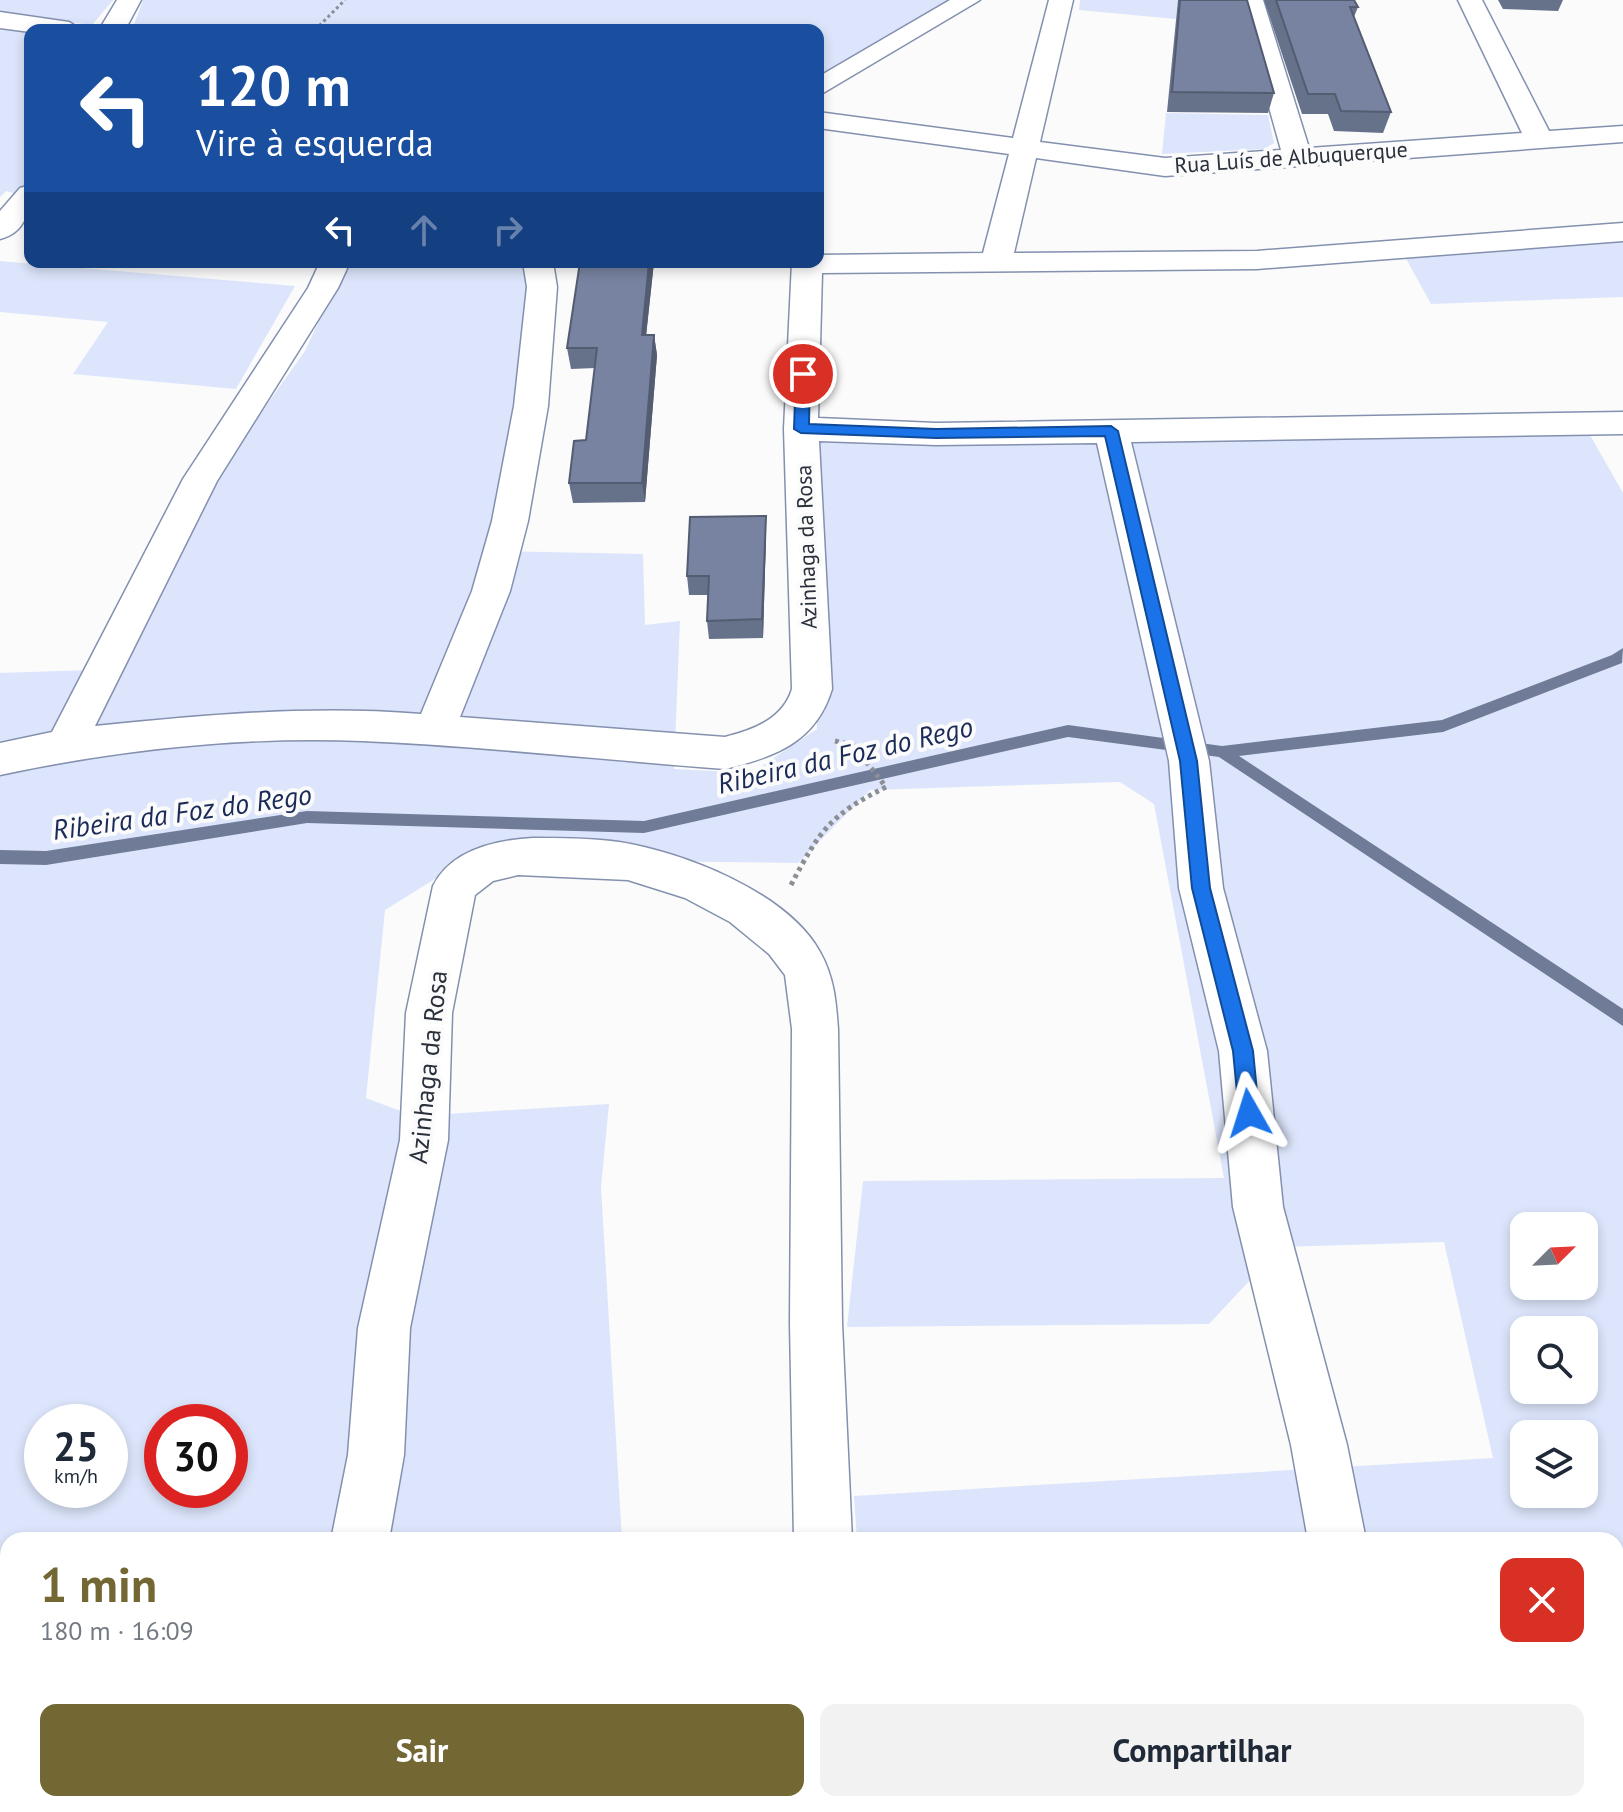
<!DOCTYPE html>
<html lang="pt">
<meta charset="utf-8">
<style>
:root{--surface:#fff;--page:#f2f2f3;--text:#1f2937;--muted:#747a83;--accent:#736734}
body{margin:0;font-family:"PT Sans",sans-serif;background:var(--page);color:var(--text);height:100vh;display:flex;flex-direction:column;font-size:30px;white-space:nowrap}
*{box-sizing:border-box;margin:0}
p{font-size:26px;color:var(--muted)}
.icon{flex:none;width:44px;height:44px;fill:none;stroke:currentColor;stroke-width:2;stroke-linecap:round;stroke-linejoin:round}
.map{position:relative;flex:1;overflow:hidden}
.sheet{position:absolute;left:0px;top:1532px;width:1624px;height:280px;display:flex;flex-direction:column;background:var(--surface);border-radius:24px 24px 0 0;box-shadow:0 4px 12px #0003}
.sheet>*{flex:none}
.banner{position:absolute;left:24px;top:24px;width:800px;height:244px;border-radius:16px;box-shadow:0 4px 12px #0003;background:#1a4fa0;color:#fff;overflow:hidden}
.needle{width:52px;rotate:66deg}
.controls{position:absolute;left:1510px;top:1212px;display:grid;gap:16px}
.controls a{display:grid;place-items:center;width:88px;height:88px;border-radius:16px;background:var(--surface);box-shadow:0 4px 12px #0003;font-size:40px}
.speed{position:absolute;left:24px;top:1404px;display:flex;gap:16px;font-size:40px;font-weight:700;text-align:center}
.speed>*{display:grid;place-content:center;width:104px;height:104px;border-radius:50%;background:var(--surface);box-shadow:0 4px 12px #0003;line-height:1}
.speed small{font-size:20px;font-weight:400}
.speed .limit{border:12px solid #d22;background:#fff;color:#111}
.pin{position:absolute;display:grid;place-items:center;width:68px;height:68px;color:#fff;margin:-34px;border:4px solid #fff;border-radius:50%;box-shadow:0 2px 8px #0007}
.me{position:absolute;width:88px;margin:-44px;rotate:354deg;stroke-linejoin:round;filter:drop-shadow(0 0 6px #0008)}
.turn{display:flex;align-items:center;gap:28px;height:168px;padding:0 40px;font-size:36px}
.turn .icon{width:104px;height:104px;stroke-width:2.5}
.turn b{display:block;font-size:56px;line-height:68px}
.lanes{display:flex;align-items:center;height:76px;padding:0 40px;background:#0003;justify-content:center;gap:40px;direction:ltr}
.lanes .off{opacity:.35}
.round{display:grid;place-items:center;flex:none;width:84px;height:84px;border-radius:16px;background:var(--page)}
.headline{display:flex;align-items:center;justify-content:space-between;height:136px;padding:0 40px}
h1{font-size:48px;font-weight:800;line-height:60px;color:var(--accent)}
.action{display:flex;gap:16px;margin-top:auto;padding:16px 40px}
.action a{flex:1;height:92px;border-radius:16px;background:var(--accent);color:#fff;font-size:32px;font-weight:800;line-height:92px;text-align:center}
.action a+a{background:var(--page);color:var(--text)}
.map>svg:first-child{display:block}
</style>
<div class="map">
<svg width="1623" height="1812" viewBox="0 0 1623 1812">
<rect width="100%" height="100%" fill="#fbfbfb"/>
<g fill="#dce5fb" fill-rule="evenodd">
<path d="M0,0H113L92,25L0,13Z"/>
<path d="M143,0H954L818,79V30H132Z"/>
<path d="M1080,0H1178L1176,19L1079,10Z"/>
<path d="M0,24L30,30V198L6,191L0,197Z"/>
<path d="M1166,113L1268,115L1274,143L1264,149L1162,154Z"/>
<path d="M1623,237V297L1431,304L1404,255Z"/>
<path d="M0,261L295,286L236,389L73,374L108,322L0,312Z"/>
<path d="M346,262H539L499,551L643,554L645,625L680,621L674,769L751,773L817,729L810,440L1590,435L1623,493V1812H876V1804H1616V1540H857L854,1496L1493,1458L1444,1242L1281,1247L1209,1324L847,1327L863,1181L1224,1178L1154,804L1120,782L870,790L798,863L467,859L385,910L366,1098L414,1116L609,1104L601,1187L622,1540H8V1804H294L292,1812H0V673L120,669L219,472L305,351ZM1524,1226H1584V1286H1524ZM1524,1330H1584V1390H1524ZM42,1422H110V1490H42ZM162,1422H230V1490H162ZM1524,1434H1584V1494H1524Z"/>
</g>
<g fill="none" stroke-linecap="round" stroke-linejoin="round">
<path fill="#6f7b97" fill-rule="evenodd" d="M1623,648L1622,663L1443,732L1239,756L1623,1009V1026L1219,757L1068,737L644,833L307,823L46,865L0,864V850L46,851L307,811L644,821L1068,725L1222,746L1442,720L1612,655Z"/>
<g stroke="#8390ae" stroke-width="3">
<g id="minor">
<path d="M117,0H141L125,30H99Z"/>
<path d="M950,0H980L818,96V77Z"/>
<path d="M1049,0H1073L1040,142L1165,158L1281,150L1239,0H1263L1309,148L1522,133L1458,0H1482L1549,131L1623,126V142L1165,176L1036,158L1014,253L1257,251L1623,223V241L1257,269L822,273L818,418L936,423L1623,412V434L1131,442L1209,761L1223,888L1267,1051L1283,1207L1347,1445L1366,1540H1308L1291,1445L1233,1207L1219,1051L1179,888L1169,761L1097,443L936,445L819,441L832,689C816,742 775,757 725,769C604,760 483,746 362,741C243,736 116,750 0,775V743L52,732L183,479L308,288L320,262H350L338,288L217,481L95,726C204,715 311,705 421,714L472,591L492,521L514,406L527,287L523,262H553L557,287L548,406L528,521L510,591L460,717L725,737C753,730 783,719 792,689L784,429L792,262H818V255L983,253L1009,154L818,128V112L1013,138Z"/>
<path d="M0,12L69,22L82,30L30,32L0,28Z"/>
<path d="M30,185C30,209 27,232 0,239V211L20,188Z"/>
<path d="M533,838C561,838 591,838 619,842C683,852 787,892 820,952C834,977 836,1001 838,1029L842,1323L852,1540H794L790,1323L792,1029L785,975L769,954L730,922L685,898L628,880L518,875L493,881L475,895L452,1013L448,1140L410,1328L404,1455L389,1540H331L348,1455L358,1328L400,1140L406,1013L433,886C451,850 496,840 533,838Z"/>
<path d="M196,1804H262L259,1812H192Z"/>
<path d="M801,1804H863L864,1812H800Z"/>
<path d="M1296,1804H1358L1357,1812H1293Z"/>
</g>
</g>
<path stroke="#8b8e94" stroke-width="3" stroke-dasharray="3 3" stroke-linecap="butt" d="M315,30L345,0"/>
<path stroke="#8b8e94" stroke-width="5" stroke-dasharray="4 4" stroke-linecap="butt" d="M791,885C820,830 830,815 886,787L853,745L835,741"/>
<path stroke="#8b8e94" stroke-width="6" stroke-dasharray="5 5" stroke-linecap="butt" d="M1106,1804L1131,1812"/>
<use href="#minor" fill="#fff" fill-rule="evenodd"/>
</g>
<g fill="#66718a">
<path d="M1178,0H1247L1274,93L1268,113L1167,112Z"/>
<path d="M1264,0H1354L1358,7L1354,17L1391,112L1383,133L1334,131L1328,114H1302Z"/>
<path d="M1498,0H1563L1558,11L1503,9Z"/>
<path d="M580,262H654L646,335H654L657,355L645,502L573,503L569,483L586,440L595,368L571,369L567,348Z"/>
<path d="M766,535L763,638L709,639L707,621L708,595H689L687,576Z"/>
</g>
<g fill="#535c71">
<path d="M649,262H654L644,355L642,335Z"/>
<path d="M654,335L657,355L645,502L642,483Z"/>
<path d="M766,516V535L763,638L762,619Z"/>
</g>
<g fill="#7783a1" stroke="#535c71" stroke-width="2">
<path d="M1180,0H1247L1274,93L1172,92Z"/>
<path d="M1276,0H1354L1358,7H1350L1391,112L1341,111L1335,94H1308Z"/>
<path d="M580,262H649L642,335H654L642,483H569L574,441L586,440L597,348H567Z"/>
<path d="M766,516L762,619L707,621L709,576H687L690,517Z"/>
</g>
<path fill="#1a73e8" stroke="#114b97" stroke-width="2" d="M803,369L810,374L809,424L936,429L1111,426L1118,431L1197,761L1210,888L1253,1051L1259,1113L1256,1120L1249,1123L1242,1120L1239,1113L1233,1051L1192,888L1180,761L1105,436L936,438L801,433L794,429L796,374Z"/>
<g text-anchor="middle" stroke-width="8" stroke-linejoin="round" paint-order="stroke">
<g font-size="22" fill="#2a303c" stroke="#fbfbfb">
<text transform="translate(1291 157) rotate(-4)" y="8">Rua Luís de Albuquerque</text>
<text transform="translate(806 547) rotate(-92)" y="8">Azinhaga da Rosa</text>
</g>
<g font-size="26" fill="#2a303c" stroke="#fbfbfb">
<text transform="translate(428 1067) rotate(-84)" y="9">Azinhaga da Rosa</text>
</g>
<g font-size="28" font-style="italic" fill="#1b2b58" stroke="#fbfbfb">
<text transform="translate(845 755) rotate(-13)" y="10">Ribeira da Foz do Rego</text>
<text transform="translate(182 812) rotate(-8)" y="10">Ribeira da Foz do Rego</text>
</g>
</g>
</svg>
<div class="controls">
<a><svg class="needle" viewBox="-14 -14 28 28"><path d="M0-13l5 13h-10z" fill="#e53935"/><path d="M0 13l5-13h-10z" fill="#747a83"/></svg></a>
<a><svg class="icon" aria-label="search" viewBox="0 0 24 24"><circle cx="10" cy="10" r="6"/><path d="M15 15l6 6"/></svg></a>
<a><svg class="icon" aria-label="layers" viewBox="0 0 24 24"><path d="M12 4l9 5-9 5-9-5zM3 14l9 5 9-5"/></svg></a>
</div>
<div class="speed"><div>25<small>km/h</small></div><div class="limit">30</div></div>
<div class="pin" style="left:803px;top:374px;background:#d93025"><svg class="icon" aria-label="arrive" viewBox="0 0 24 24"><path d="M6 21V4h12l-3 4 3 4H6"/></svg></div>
<svg class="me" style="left:1249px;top:1113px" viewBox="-20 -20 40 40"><path d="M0-17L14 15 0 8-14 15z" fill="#1a73e8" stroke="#fff" stroke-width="4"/></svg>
<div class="banner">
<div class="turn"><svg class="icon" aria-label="left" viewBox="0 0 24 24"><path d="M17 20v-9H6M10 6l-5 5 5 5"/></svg><div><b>120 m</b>Vire à esquerda</div></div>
<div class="lanes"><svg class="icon" aria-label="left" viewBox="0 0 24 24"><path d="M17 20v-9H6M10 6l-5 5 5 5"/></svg><svg class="icon off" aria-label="ahead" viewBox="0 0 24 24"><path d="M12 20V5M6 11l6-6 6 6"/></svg><svg class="icon off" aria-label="right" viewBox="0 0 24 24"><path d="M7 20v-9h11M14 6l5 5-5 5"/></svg></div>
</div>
<section class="sheet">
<div class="headline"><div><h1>1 min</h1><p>180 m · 16:09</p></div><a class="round" style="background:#d93025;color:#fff"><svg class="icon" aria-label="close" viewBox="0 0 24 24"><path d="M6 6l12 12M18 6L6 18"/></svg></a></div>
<div class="action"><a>Sair</a><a>Compartilhar</a></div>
</section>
</div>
